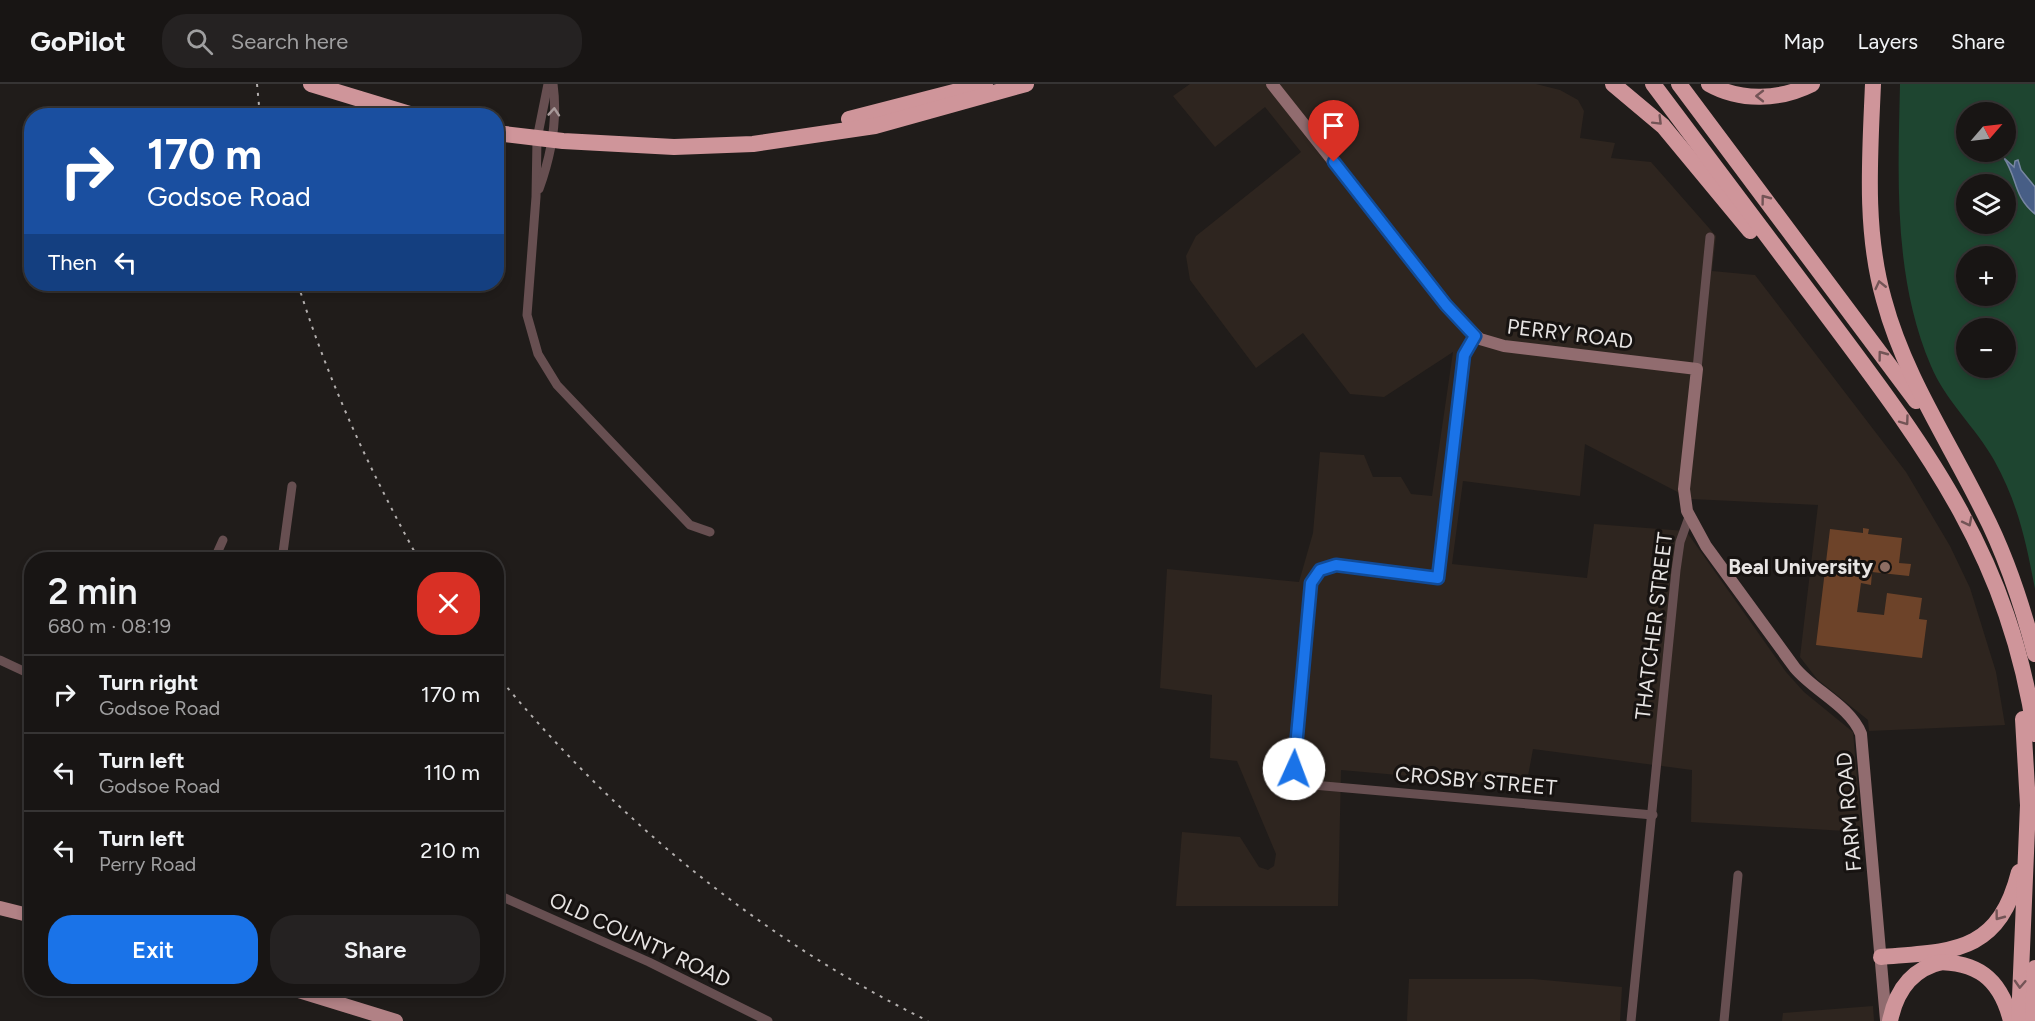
<!DOCTYPE html>
<meta charset="utf-8">
<style>
:root{--surface:#181514;--page:#252222;--text:#f1f3f6;--muted:#9f9fa0;--line:#363434;--accent:#1a73e8}
body{margin:0;font-family:Figtree,sans-serif;background:var(--page);color:var(--text);height:100vh;display:flex;flex-direction:column;font-size:22px;white-space:nowrap}
*{box-sizing:border-box;margin:0}
p{font-size:20px;color:var(--muted)}
.icon{flex:none;width:33px;height:33px;fill:none;stroke:currentColor;stroke-width:2;stroke-linecap:round;stroke-linejoin:round}
.map{position:relative;flex:1;overflow:hidden}
.side{position:absolute;left:24px;top:468px;width:480px;height:444px;display:flex;flex-direction:column;background:var(--surface);border-radius:24px;box-shadow:0 3px 9px #0003,0 0 0 2px var(--line)}
.side>*{flex:none}
.guide{position:absolute;left:24px;top:24px;width:480px;height:183px;border-radius:24px;box-shadow:0 3px 9px #0003,0 0 0 2px var(--line);background:#1a4fa0;color:#fff;overflow:hidden}
.needle{width:39px;rotate:62deg}
.tools{position:absolute;left:1956px;top:18px;display:grid;gap:12px}
.tools a{display:grid;place-items:center;width:60px;height:60px;border-radius:50%;background:var(--surface);box-shadow:0 3px 9px #0003,0 0 0 2px var(--line);font-size:30px}
.pin{position:absolute;display:grid;place-items:center;width:51px;height:51px;color:#fff;margin:-62px -26px;border-radius:50% 50% 50% 0;rotate:-45deg;box-shadow:0 0 6px #0007}
.pin .icon{rotate:45deg}
.me{position:absolute;width:66px;margin:-33px;rotate:2deg;stroke-linejoin:round;filter:drop-shadow(0 0 4px #0008)}
.turn{display:flex;align-items:center;gap:21px;height:126px;padding:0 24px;font-size:27px}
.turn .icon{width:78px;height:78px;stroke-width:2.5}
.turn b{display:block;font-size:42px;line-height:51px}
.then{display:flex;align-items:center;height:57px;padding:0 24px;background:#0003;gap:12px;font-size:22px}
.round{display:grid;place-items:center;flex:none;width:63px;height:63px;border-radius:24px;background:var(--page)}
.headline{display:flex;align-items:center;justify-content:space-between;height:102px;padding:0 24px}
h1{font-size:36px;font-weight:600;line-height:45px}
.cta{display:flex;gap:12px;margin-top:auto;padding:12px 24px}
.cta a{flex:1;height:69px;border-radius:24px;background:var(--accent);color:#fff;font-size:24px;font-weight:600;line-height:69px;text-align:center}
.cta a+a{background:var(--page);color:var(--text)}
ul{padding:0;list-style:none}
li{display:flex;align-items:center;gap:18px;height:78px;padding:0 24px;border-top:2px solid var(--line)}
li div{flex:1}
li b{display:block;font-size:22px}
li em{font-style:normal}
header{display:flex;align-items:center;gap:36px;box-sizing:border-box;height:84px;padding:0 30px;background:var(--surface);border-bottom:2px solid var(--line)}
header strong{font-size:28px}
nav{display:flex;gap:33px;margin-inline-start:auto;font-size:21px}
.search{width:420px;height:54px;background:var(--page);display:flex;align-items:center;gap:15px;box-sizing:border-box;padding:0 21px;border-radius:24px;color:var(--muted);font-size:22px}
.map>svg:first-child{display:block}
</style>
<header>
<strong>GoPilot</strong>
<div class="search"><svg class="icon" aria-label="search" viewBox="0 0 24 24"><circle cx="10" cy="10" r="6"/><path d="M15 15l6 6"/></svg>Search here</div>
<nav><a>Map</a><a>Layers</a><a>Share</a></nav>
</header>
<div class="map">
<svg width="2035" height="937" viewBox="0 0 2035 937">
<rect width="100%" height="100%" fill="#201c1a"/>
<g fill="#2e251f">
<path d="M1190,0H1536L1560,6L1578,16L1584,27L1580,54L1615,59L1611,74L1651,78L1716,152L1712,187L1755,191L1906,388L1950,462L1970,504L1996,588L2005,641L1869,647L1868,636L1817,595L1800,573L1818,421L1691,415L1585,360L1580,412L1463,397L1452,480L1587,494L1594,440L1686,447L1786,588L1804,608L1853,648L1862,748L1691,738L1692,686L1533,665L1528,692L1489,699L1341,686L1338,822H1176L1182,748L1240,753L1259,783L1268,786L1274,782L1276,770L1237,677L1210,674L1212,611L1160,604L1167,485L1299,498L1313,449L1320,368L1364,371L1373,393H1401L1411,410L1432,412L1453,268L1384,313L1350,310L1303,249L1256,284L1190,196L1186,172L1196,152L1301,68L1265,23L1215,63L1173,12Z"/>
<path d="M1409,895H1533L1622,903L1620,937H1407Z"/>
<path d="M1873,922L1874,937H1782L1783,929Z"/>
</g>
<path fill="#1e4530" fill-rule="evenodd" d="M1900,0H2035V505C2026,458 2018,419 1994,376C1976,344 1945,316 1931,282C1893,193 1898,95 1900,0ZM1966,28H2006V68H1966ZM1966,100H2006V140H1966ZM1966,172H2006V212H1966ZM1966,244H2006V284H1966Z"/>
<path fill="#475e86" stroke="#7786a2" stroke-width="1.5" d="M2004,74L2014,83L2015,77L2018,76L2021,86L2035,103V130C2013,112 2018,95 2004,74Z"/>
<path fill="#6d4329" d="M1863,444L1869,445L1868,450L1902,454L1899,479L1911,480L1909,492L1872,488L1871,501L1861,499L1857,528L1884,531L1887,509L1922,514L1919,535L1927,536L1922,574L1816,561L1830,445L1863,449Z"/>
<g fill="none" stroke-linecap="round" stroke-linejoin="round">
<g stroke="#674f51" stroke-width="9">
<path d="M548,0L537,55L536,113L527,231L538,270L557,301L690,441L710,448"/>
<path d="M539,105C551,72 558,36 553,0"/>
<path d="M1475,251L1464,271L1438,494L1336,481C1324,482 1317,487 1311,499L1293,677L1298,692L1304,699L1313,701L1653,731"/>
<path d="M1697,285L1710,153"/>
<path d="M214,476L223,456"/>
<path d="M282,476L292,402"/>
<path d="M0,576L32,591"/>
<path d="M496,810L649,878L768,937"/>
<path d="M1631,937L1676,486L1680,458L1689,433"/>
<path d="M1724,937L1738,791"/>
</g>
<path stroke="#916c6f" stroke-width="12" d="M1272,0L1455,231L1480,255L1504,262L1697,285L1684,405L1687,427L1706,462L1795,584C1814,607 1850,622 1861,650L1886,936"/>
<g stroke="#b18185" stroke-width="14">
<path d="M0,824L32,832"/>
<path d="M289,904L396,937"/>
</g>
<g stroke="#cf959a" stroke-width="16">
<path d="M311,0L416,32"/>
<path d="M1613,0L1663,42L1750,147"/>
<path d="M1653,0C1709,75 1765,150 1822,225C1926,364 2009,471 2035,650"/>
<path d="M1679,0L1916,317"/>
<path d="M1709,0C1741,18 1780,16 1812,0"/>
<path d="M1873,0C1870,72 1864,146 1884,216C1904,291 1948,356 1982,425C2006,471 2022,520 2035,570"/>
<path d="M849,35L985,0"/>
<path d="M496,49L563,57L674,63L753,60L875,42L1026,0"/>
<path d="M1881,873C1951,867 1998,871 2019,788"/>
<path d="M1932,878C1976,877 2000,893 2011,937"/>
<path d="M1890,937C1896,907 1911,885 1942,878"/>
<path d="M2019,937L2028,721L2023,635"/>
<path d="M2033,937L2035,884"/>
</g>
<g stroke="#b3afae" stroke-width="2" stroke-dasharray="3 6" stroke-linecap="butt">
<path d="M257,0L260,32"/>
<path d="M298,200C328,297 370,387 419,476"/>
<path d="M496,590C615,735 759,854 928,937"/>
</g>
</g>
<defs><path id="oneway-chevron" d="M-2-3.5L2.5 0L-2 3.5" fill="none" stroke-width="1.6" stroke-linecap="round" stroke-linejoin="round" transform="scale(1.5)"/></defs>
<g stroke="#735456">
<use href="#oneway-chevron" transform="translate(1760 12) rotate(180)"/>
<use href="#oneway-chevron" transform="translate(1658 37) rotate(45)"/>
<use href="#oneway-chevron" transform="translate(1765 115) rotate(-127)"/>
<use href="#oneway-chevron" transform="translate(1880 201) rotate(-103)"/>
<use href="#oneway-chevron" transform="translate(1882 271) rotate(-127)"/>
<use href="#oneway-chevron" transform="translate(1905 337) rotate(54)"/>
<use href="#oneway-chevron" transform="translate(1968 438) rotate(63)"/>
<use href="#oneway-chevron" transform="translate(1999 832) rotate(127)"/>
<use href="#oneway-chevron" transform="translate(2020 900) rotate(93)"/>
</g>
<use stroke="#a89a9a" href="#oneway-chevron" transform="translate(554 28) rotate(-86)"/>
<g fill="none" stroke-linecap="round" stroke-linejoin="round">
<g stroke="#114b97" stroke-width="15">
<path id="route" d="M1294,685L1311,499L1320,486L1336,481L1438,494L1464,271L1475,252L1446,221L1334,78"/>
</g>
<use href="#route" stroke="#1a73e8" stroke-width="10"/>
</g>
<circle fill="#8d6e63" stroke="#171311" stroke-width="2" cx="1885" cy="483" r="6"/>
<g text-anchor="middle" stroke-width="6" stroke-linejoin="round" paint-order="stroke">
<g font-size="21" fill="#e8e5e4" stroke="#171311">
<text transform="translate(1570 250) rotate(7)" y="7">PERRY ROAD</text>
<text transform="translate(1654 542) rotate(-83)" y="7">THATCHER STREET</text>
<text transform="translate(1476 697) rotate(5)" y="7">CROSBY STREET</text>
<text transform="translate(1849 728) rotate(-95)" y="7">FARM ROAD</text>
<text transform="translate(640 856) rotate(25)" y="7">OLD COUNTY ROAD</text>
</g>
<g font-size="21" font-weight="bold" fill="#e8e5e4" stroke="#171311" text-anchor="end">
<text x="1873" y="490">Beal University</text>
</g>
</g>
</svg>
<div class="tools">
<a><svg class="needle" viewBox="-14 -14 28 28"><path d="M0-13l5 13h-10z" fill="#e53935"/><path d="M0 13l5-13h-10z" fill="#9f9fa0"/></svg></a>
<a><svg class="icon" aria-label="layers" viewBox="0 0 24 24"><path d="M12 4l9 5-9 5-9-5zM3 14l9 5 9-5"/></svg></a>
<a>+</a>
<a>−</a>
</div>
<div class="pin" style="left:1334px;top:78px;background:#d93025"><svg class="icon" aria-label="arrive" viewBox="0 0 24 24"><path d="M6 21V4h12l-3 4 3 4H6"/></svg></div>
<svg class="me" style="left:1294px;top:685px" viewBox="-20 -20 40 40"><circle r="19" fill="#fff"/><path d="M0-13L10 11 0 6-10 11z" fill="#1a73e8"/></svg>
<div class="guide">
<div class="turn"><svg class="icon" aria-label="right" viewBox="0 0 24 24"><path d="M7 20v-9h11M14 6l5 5-5 5"/></svg><div><b>170 m</b>Godsoe Road</div></div>
<div class="then">Then<svg class="icon" aria-label="left" viewBox="0 0 24 24"><path d="M17 20v-9H6M10 6l-5 5 5 5"/></svg></div>
</div>
<section class="side">
<div class="headline"><div><h1>2 min</h1><p>680 m · 08:19</p></div><a class="round" style="background:#d93025;color:#fff"><svg class="icon" aria-label="close" viewBox="0 0 24 24"><path d="M6 6l12 12M18 6L6 18"/></svg></a></div>
<ul>
<li><svg class="icon" aria-label="right" viewBox="0 0 24 24"><path d="M7 20v-9h11M14 6l5 5-5 5"/></svg><div><b>Turn right</b><p>Godsoe Road</p></div><em>170 m</em></li>
<li><svg class="icon" aria-label="left" viewBox="0 0 24 24"><path d="M17 20v-9H6M10 6l-5 5 5 5"/></svg><div><b>Turn left</b><p>Godsoe Road</p></div><em>110 m</em></li>
<li><svg class="icon" aria-label="left" viewBox="0 0 24 24"><path d="M17 20v-9H6M10 6l-5 5 5 5"/></svg><div><b>Turn left</b><p>Perry Road</p></div><em>210 m</em></li>
</ul>
<div class="cta"><a>Exit</a><a>Share</a></div>
</section>
</div>
